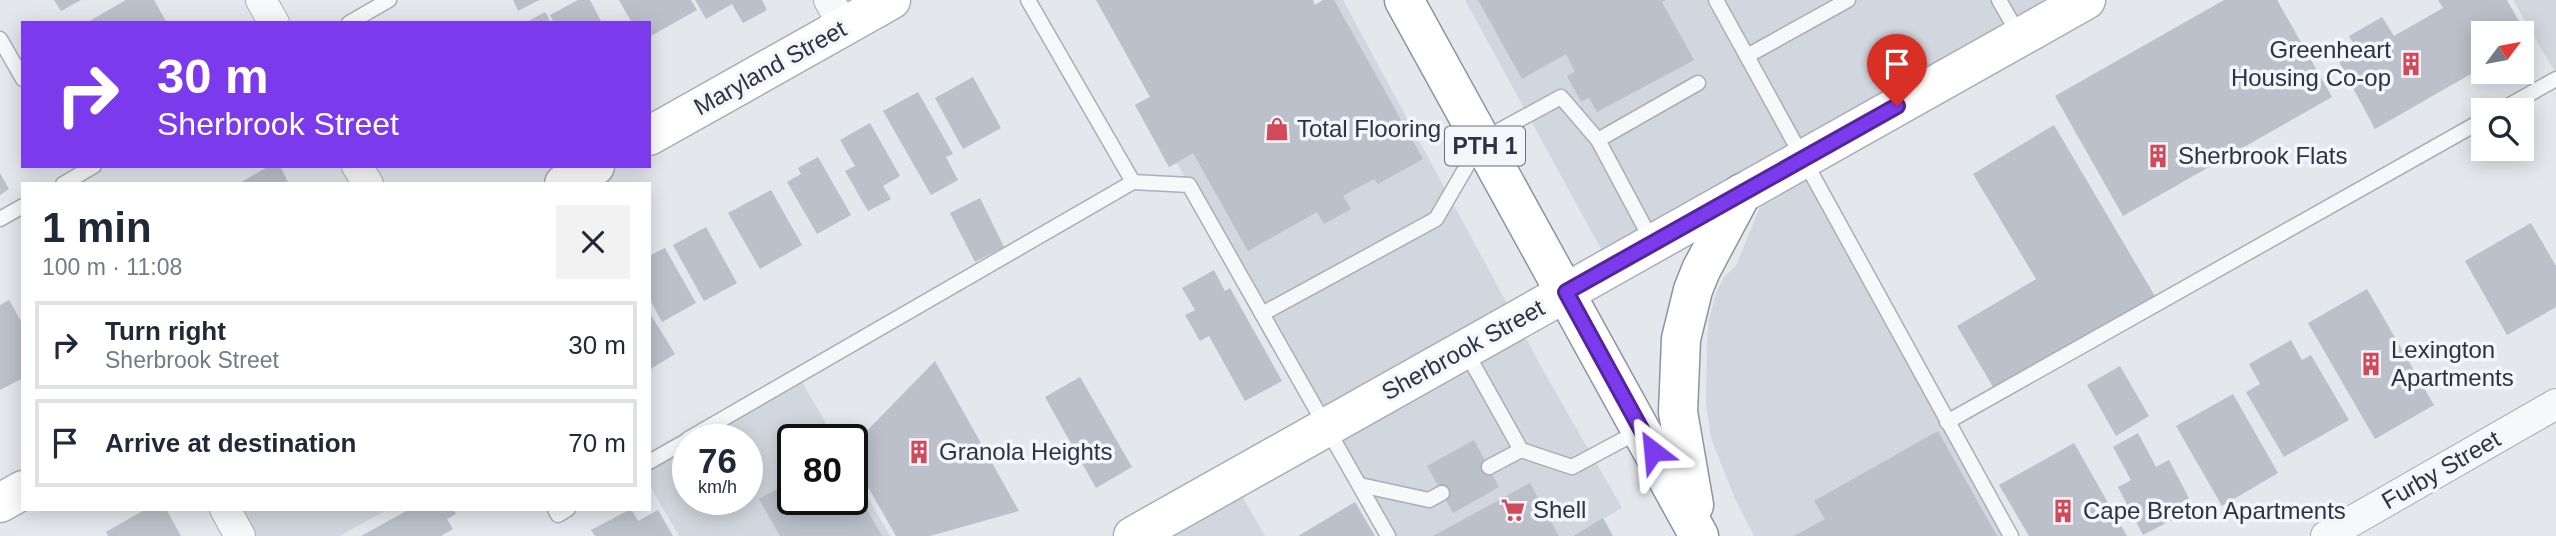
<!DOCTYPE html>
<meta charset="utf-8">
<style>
:root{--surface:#fff;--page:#f2f2f3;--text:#1f2937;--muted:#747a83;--line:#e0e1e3}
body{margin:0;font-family:Helvetica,sans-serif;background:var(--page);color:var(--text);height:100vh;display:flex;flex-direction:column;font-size:26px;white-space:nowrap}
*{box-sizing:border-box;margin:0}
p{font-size:23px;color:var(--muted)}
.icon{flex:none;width:38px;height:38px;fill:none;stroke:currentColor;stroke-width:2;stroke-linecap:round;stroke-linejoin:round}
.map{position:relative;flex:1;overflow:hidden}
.side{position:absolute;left:21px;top:182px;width:630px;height:329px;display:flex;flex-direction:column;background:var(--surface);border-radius:0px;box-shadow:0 4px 18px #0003}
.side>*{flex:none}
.hud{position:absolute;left:21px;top:21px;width:630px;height:147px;border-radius:0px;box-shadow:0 4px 18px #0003;background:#7c3aed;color:#fff;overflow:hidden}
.needle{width:46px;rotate:58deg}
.controls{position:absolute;left:2471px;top:21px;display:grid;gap:14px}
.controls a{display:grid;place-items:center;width:63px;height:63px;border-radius:0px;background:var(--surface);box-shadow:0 4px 18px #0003;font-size:35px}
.speed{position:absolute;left:672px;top:424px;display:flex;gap:14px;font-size:35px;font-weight:700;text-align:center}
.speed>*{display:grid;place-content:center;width:91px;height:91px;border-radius:50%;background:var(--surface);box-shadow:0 4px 18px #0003;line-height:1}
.speed small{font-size:18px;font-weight:400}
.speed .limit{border:4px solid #111;border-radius:10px;background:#fff;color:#111}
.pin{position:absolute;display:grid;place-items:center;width:60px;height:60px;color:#fff;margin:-72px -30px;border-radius:50% 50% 50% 0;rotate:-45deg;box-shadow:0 0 7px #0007}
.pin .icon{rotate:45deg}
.me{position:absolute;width:77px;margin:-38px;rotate:331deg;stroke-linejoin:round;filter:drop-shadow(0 0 5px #0008)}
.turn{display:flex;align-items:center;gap:24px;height:147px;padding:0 21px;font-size:32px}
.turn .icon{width:91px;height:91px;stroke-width:2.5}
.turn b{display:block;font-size:49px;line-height:60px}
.round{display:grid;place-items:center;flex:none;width:74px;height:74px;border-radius:0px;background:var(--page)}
.summary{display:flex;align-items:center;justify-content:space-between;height:119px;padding:0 21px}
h1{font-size:42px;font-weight:600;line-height:52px}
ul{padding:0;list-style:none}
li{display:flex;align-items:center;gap:21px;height:88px;margin:0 14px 10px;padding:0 7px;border:4px solid var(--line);border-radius:0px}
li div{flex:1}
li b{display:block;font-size:26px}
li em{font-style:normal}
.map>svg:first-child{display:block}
</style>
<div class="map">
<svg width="2556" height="536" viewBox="0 0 2556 536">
<rect width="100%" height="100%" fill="#e4e7ec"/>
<g fill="#d2d6de">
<path d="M1323,0H1343L1543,370L1622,508L1572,536H1388L1177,163L1169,167L1135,105Z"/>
<path d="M1465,0H2086L1803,160L2011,536H1754L1735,499L1711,438L1706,404L1707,343L1709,319L1717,291L1724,277L1736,266L1772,177L1611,267Z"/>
<path d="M2513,0H2556V74L2555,72Z"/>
<path d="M798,375L835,439H793V499H852V470L890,536H679L649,484V462L688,440V499H747V439H688Z"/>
<path d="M1232,479L1265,536H1133Z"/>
<path d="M225,509H388L340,536H240Z"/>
</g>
<g fill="#bbc0ca">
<path d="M54,0H81L61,11Z"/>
<path d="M126,0H154L167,23H86Z"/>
<path d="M513,0H539L518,11Z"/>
<path d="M578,0H590L602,23H554L550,15Z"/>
<path d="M619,0H691L697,10L649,37V23H632Z"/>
<path d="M695,0H762L767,10L743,23L732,4L706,19Z"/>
<path d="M1096,0H1313L1315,5L1323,0H1334L1423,159L1378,184L1374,179L1343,196L1351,209L1324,224L1317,212L1248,251L1193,153L1169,167L1135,105L1150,97Z"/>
<path d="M1478,0H1666L1662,2L1694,60L1597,112L1589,98L1581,102L1567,76L1575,72L1566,54L1522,79Z"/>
<path d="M2224,0H2277L2332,97L2123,216L2055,96Z"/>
<path d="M2438,0H2507L2529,39L2522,43V33H2500L2481,22L2472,29L2483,48V67L2375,129L2338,60L2357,50L2349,36L2382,17L2394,36L2443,8Z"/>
<path d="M545,12L551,23H525Z"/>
<path d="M973,77L1001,128L963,149L935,98Z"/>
<path d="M918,92L953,154L946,157L958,180L931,195L883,111Z"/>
<path d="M870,123L900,176L883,186L891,199L868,211L845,171L855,166L840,140Z"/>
<path d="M2054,125L2156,298L1996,392L1957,326L2036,279L1973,174Z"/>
<path d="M818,157L851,215L817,234L787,182L801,174L798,168Z"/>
<path d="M269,166H280L289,184H238Z"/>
<path d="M0,173L9,189L0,195Z"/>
<path d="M771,190L802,245L760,269L728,213Z"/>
<path d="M980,198L1004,247L975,262L950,213Z"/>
<path d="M2531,223L2556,266V307L2507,335L2465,261Z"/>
<path d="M706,227L737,283L704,301L673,245Z"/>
<path d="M665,248L696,303L662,322L649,298V256Z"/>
<path d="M1214,270L1225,291L1230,288L1282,381L1245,401L1209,336L1200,341L1185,315L1195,310L1182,288Z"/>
<path d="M2367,289L2434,405L2375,439L2308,323Z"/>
<path d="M9,300L23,325V378L0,390V305Z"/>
<path d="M649,312L675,354L649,370Z"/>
<path d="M2291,340L2302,360L2311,355L2349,420L2284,457L2246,392L2260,384L2249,364Z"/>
<path d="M935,361L1019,511L930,536H896L852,459V446Z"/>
<path d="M2120,366L2149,416L2116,436L2087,385Z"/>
<path d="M1080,377L1132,467L1096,488L1045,397Z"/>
<path d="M2233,394L2278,473L2222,506L2176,426Z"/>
<path d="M1938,431L1997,536H1794L1825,519L1814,501Z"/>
<path d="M2138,433L2156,467L2169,460L2189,498L2167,510L2172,520L2143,535L2118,487L2131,480L2113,447Z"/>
<path d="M1474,440L1499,487L1453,513L1427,466Z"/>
<path d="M2074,443L2127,536H2029L1999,485Z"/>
<path d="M793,480V499H852V483L882,536H780L759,499Z"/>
<path d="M1530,483L1559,536H1433Z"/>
<path d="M1355,502L1375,536H1298Z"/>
<path d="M146,509H166L181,536H108L106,532Z"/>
<path d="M410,509H453L456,514L447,519L453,529L441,536H361Z"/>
<path d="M631,509L638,521L658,510L673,536H595L591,530Z"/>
<path d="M1603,518L1613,536H1573Z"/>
</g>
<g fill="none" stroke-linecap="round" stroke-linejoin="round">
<g stroke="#a9aeb7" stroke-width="17">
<g id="service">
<path d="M1028,0L1133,182"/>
<path d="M1716,0L2011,536"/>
<path d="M1999,0L2019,35"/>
<path d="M349,23L389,0"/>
<path d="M0,39L23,79"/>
<path d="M1747,56L1848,0"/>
<path d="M2501,110L2556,79"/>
<path d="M1598,140L1652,241"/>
<path d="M63,184L94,166"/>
<path d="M0,219L23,206"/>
<path d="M1262,314L1436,219L1482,140L1561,97L1598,140L1698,83"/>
<path d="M1465,350L1521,450L1572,467L1641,430"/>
<path d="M1947,422L2483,120"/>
<path d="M688,439L1133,182L1189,185L1388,536"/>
<path d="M649,462L688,440"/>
<path d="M1489,467L1521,450"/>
<path d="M1360,485L1429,500L1442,493"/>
<path d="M555,509L558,515L568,509"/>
</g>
</g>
<g stroke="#a9aeb7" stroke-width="32">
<g id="minor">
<path d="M261,0L274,23"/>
<path d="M829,0L844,27"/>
<path d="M357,166L368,184"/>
<path d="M225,509L240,536"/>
<path d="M2326,536L2556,404"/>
</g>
</g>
<g stroke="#a9aeb7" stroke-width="41">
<g id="secondary">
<path d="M649,136L891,0"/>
<path d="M564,184L595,166"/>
<path d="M0,503L23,490"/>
<path d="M1133,536L2086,0"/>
</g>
</g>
<g stroke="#8b94a3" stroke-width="41">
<g id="trunk">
<path d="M1404,0L1699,536"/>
<path d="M1694,505L1678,412L1681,339L1693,290L1701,270L1742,193"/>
</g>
</g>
<use href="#service" stroke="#f7f8fa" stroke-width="14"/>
<use href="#minor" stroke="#f7f8fa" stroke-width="30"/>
<use href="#secondary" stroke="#fff" stroke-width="38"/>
<use href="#trunk" stroke="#fff" stroke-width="38"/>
</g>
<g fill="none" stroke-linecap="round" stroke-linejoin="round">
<g stroke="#51269a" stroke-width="18">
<path id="route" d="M1653,451L1566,292L1897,106"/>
</g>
<use href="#route" stroke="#7c3aed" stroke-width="12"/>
</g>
<defs>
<g id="building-bare" transform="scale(1.89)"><path d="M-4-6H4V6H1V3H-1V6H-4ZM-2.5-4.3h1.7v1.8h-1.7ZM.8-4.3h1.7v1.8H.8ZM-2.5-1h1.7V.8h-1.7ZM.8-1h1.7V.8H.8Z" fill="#d1495b" stroke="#f4f6f9" stroke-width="2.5" paint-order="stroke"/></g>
<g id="shop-bare" transform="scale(1.89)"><path d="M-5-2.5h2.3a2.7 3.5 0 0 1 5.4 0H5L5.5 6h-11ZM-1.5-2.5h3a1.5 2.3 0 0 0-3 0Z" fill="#d1495b" stroke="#f4f6f9" stroke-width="2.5" paint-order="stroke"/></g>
<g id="supermarket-bare" transform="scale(1.89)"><path d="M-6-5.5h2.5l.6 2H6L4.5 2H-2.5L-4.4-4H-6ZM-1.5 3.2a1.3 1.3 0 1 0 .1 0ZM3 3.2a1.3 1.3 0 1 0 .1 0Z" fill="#d1495b" stroke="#f4f6f9" stroke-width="2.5" paint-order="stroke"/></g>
</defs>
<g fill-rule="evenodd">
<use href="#building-bare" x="2411" y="64"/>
<use href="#shop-bare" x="1277" y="129"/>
<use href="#building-bare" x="2158" y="156"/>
<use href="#building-bare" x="2371" y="364"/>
<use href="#building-bare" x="919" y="452"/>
<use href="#supermarket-bare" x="1513" y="510"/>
<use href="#building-bare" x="2063" y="511"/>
</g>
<g text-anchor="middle" stroke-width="7" stroke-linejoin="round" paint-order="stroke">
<rect fill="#f4f6f9" stroke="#676e7b" stroke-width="2" x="1445" y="126.5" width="80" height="39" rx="5"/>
<g font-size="23" font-weight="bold" fill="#2b3445">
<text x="1485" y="154">PTH 1</text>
</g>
<g font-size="24" fill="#2b3445" stroke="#f4f6f9" text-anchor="start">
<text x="2391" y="58" text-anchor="end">Greenheart<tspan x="2391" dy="28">Housing Co-op</tspan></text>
<text x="1297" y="137">Total Flooring</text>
<text x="2178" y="164">Sherbrook Flats</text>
<text x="2391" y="358">Lexington<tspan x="2391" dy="28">Apartments</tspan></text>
<text x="939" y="460">Granola Heights</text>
<text x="1533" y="518">Shell</text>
<text x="2083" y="519">Cape Breton Apartments</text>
</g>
<g font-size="24" fill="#2b3445" stroke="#f4f6f9">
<text transform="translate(770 68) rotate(-29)" y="8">Maryland Street</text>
<text transform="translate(1463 350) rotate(-29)" y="8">Sherbrook Street</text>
<text transform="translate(2441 470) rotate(-30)" y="8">Furby Street</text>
</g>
</g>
</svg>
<div class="controls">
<a><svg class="needle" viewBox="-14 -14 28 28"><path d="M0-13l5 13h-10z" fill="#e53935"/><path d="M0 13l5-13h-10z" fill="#747a83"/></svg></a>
<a><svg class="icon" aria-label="search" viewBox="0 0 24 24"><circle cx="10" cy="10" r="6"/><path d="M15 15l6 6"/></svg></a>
</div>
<div class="speed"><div>76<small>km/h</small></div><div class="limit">80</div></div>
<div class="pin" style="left:1897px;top:106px;background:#d93025"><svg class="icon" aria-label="arrive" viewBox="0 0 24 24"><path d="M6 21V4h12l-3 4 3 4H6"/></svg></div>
<svg class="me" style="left:1653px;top:451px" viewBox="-20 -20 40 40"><path d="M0-17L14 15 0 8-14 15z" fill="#7c3aed" stroke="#fff" stroke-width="4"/></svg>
<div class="hud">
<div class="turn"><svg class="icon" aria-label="right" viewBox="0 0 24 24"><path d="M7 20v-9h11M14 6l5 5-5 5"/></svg><div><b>30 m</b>Sherbrook Street</div></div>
</div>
<section class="side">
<div class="summary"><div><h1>1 min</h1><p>100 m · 11:08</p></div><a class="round"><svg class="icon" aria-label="close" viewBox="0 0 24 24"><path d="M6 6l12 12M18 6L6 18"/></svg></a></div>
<ul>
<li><svg class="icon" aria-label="right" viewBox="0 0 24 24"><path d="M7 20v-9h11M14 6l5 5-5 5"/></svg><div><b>Turn right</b><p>Sherbrook Street</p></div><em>30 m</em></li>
<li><svg class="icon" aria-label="arrive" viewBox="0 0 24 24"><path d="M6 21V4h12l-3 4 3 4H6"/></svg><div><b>Arrive at destination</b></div><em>70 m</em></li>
</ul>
</section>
</div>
